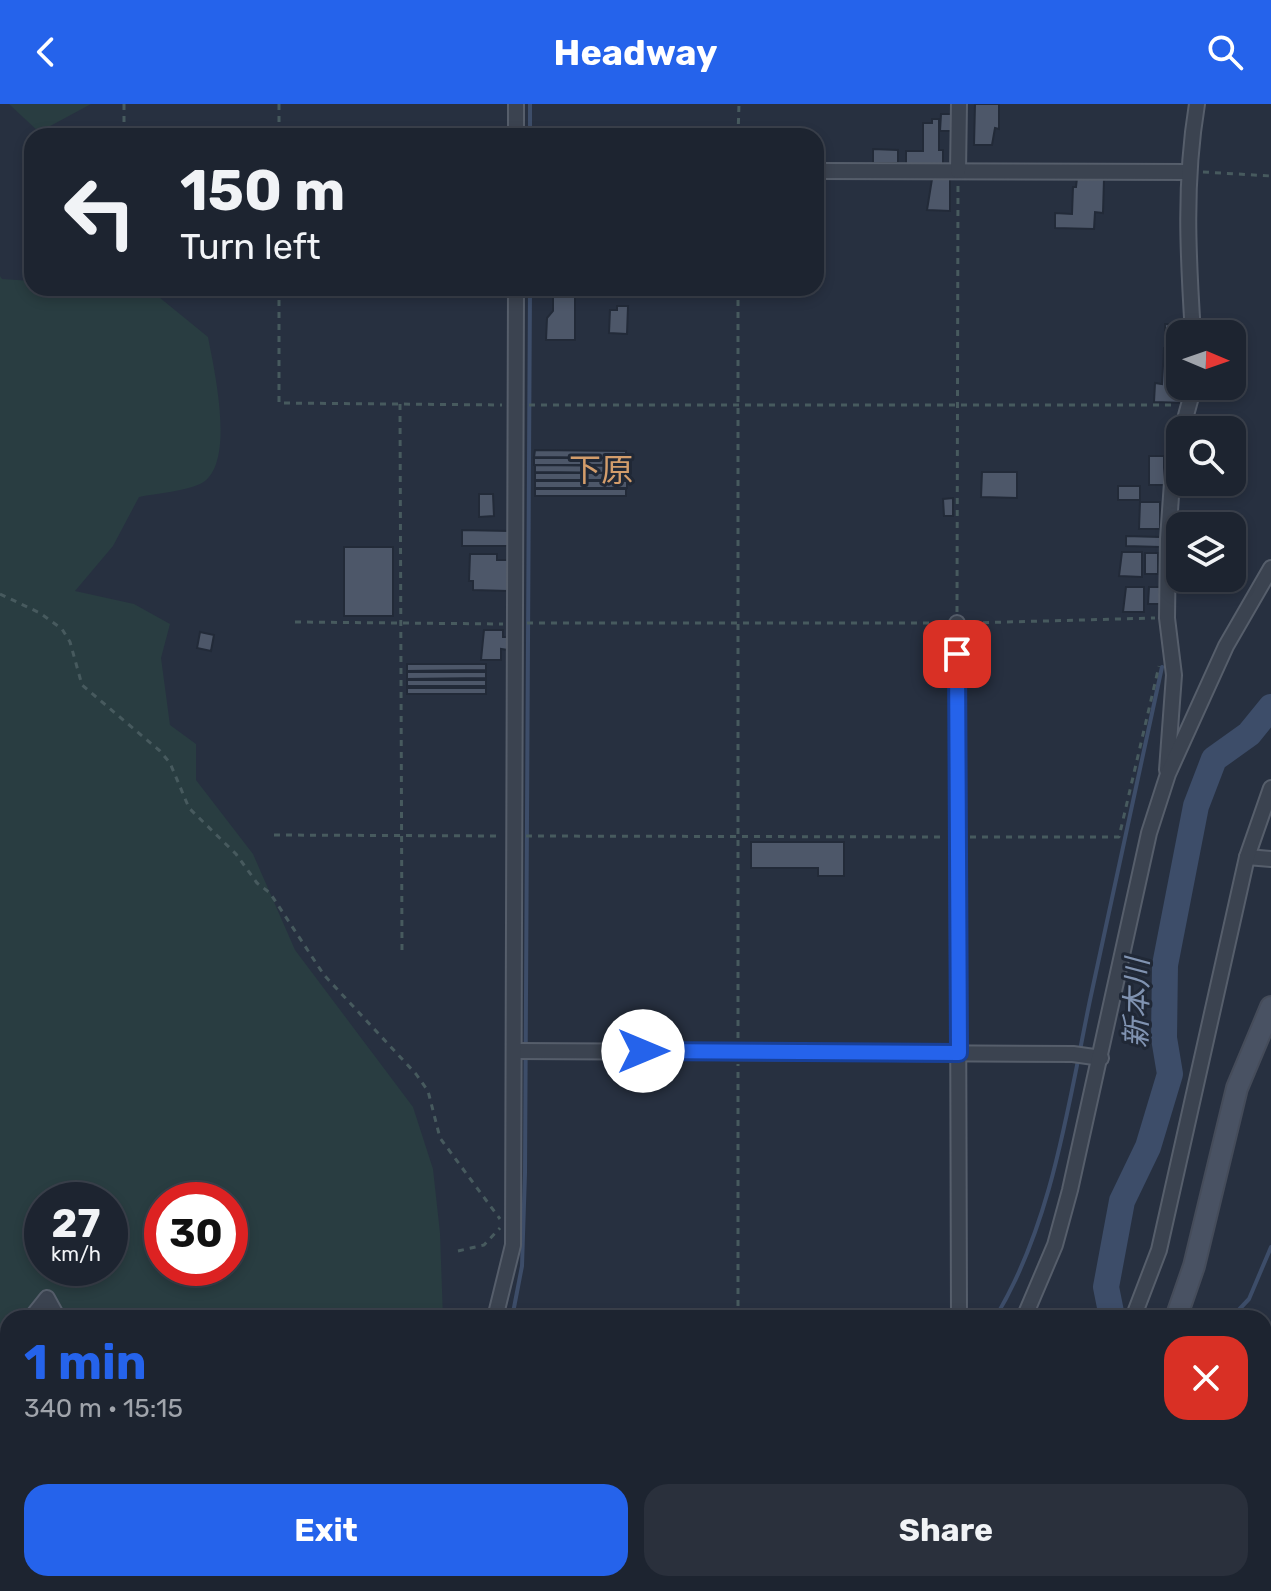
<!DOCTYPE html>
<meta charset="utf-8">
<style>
:root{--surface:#1d2430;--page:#2a303c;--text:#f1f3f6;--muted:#a0a4ab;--line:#3b414c;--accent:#2563eb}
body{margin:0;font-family:Rubik,"Noto Sans JP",sans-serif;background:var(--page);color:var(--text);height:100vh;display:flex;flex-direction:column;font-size:30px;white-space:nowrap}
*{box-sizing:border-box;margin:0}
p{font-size:26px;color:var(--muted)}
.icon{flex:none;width:44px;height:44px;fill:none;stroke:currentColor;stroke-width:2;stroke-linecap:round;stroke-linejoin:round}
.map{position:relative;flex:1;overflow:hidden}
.side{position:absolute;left:0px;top:1206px;width:1272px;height:282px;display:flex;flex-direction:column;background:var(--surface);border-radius:24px 24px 0 0;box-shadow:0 4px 12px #0003,0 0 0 2px var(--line)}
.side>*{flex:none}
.top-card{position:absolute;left:24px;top:24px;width:800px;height:168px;border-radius:24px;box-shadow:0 4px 12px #0003,0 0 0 2px var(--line);background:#1d2430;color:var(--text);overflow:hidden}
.needle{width:52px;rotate:92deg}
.buttons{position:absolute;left:1166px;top:216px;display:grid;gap:16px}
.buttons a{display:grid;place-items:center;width:80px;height:80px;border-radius:16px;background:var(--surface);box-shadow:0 4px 12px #0003,0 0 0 2px var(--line);font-size:40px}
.speed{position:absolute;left:24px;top:1078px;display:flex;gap:16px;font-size:40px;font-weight:700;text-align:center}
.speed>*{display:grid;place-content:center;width:104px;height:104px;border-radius:50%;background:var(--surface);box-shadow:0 4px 12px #0003,0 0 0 2px var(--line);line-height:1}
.speed small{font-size:20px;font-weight:400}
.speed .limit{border:12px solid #d22;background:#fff;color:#111}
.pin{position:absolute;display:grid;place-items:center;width:68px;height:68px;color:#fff;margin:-34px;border-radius:16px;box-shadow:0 4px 12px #0006}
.me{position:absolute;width:88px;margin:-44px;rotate:90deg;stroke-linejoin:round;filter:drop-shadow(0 0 6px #0008)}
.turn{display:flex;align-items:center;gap:28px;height:168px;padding:0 24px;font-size:36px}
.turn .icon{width:104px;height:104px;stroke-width:2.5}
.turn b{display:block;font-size:56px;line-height:68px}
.round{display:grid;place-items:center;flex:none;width:84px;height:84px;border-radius:24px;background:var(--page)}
.headline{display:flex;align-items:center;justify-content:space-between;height:136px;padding:0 24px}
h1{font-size:48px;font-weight:700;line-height:60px;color:var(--accent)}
.action{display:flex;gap:16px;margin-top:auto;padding:16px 24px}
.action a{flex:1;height:92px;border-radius:24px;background:var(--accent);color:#fff;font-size:32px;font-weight:700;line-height:92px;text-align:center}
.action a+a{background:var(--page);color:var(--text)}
header{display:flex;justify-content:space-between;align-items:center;height:104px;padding:0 24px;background:var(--accent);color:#fff;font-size:36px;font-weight:700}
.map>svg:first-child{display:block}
</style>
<header><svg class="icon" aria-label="back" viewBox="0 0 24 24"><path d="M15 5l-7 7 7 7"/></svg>Headway<svg class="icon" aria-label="search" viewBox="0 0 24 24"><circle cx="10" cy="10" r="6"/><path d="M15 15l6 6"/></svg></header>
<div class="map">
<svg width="1271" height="1487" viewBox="0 0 1271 1487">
<rect width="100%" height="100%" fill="#273040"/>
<g fill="#293d41" fill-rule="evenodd">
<path d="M9,0H91L39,28Z"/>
<path d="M0,172L2,175L32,177V184H108L154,189L208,233C214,265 237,363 200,380C182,388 158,389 139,393L113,442L75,487L134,500L170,520L161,554L170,621L196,640V676L253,750L295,846L413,1003L433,1065L440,1129L443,1214H8V1480H452V1487H0ZM42,1096H110V1164H42ZM162,1096H230V1164H162Z"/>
</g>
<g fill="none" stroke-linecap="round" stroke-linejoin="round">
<g stroke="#3d4d69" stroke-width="4">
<path d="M530,32V0"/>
<path d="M512,1214L522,1162L525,1069L530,184"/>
<path d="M995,1214C1052,1120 1068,1002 1090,896C1113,785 1137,674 1162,563"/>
<path d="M1231,1214L1249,1195L1271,1143"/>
<path d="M514,1487L515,1480"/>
<path d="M726,1487L734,1480"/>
<path d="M1014,1487L1021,1480"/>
</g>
<g stroke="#3d4d69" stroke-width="26">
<path d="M1107,1214L1111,1208L1106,1183L1122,1097L1148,1043L1170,970L1164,934L1165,861L1196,702L1214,655L1249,630L1271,603"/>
<path d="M830,1487L840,1480"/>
</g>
</g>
<g fill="#4d5769" stroke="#222a38" stroke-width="2">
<path d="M975,0H999V25L995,24L992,41H974Z"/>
<path d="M941,10H953V27H940Z"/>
<path d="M932,15H939V46H943V62H906V47H923V19H932Z"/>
<path d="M873,45L898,46V59H873Z"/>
<path d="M1077,74L1104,75L1103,109L1095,108L1094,125L1055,124V109L1072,110L1073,83H1076Z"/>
<path d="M932,75H950V107L927,106Z"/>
<path d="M575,185V236H546L547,214L553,207V187Z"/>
<path d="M617,202H628L627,230L609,229L610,206H617Z"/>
<path d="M1165,220L1184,221V230H1180V244H1165Z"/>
<path d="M1164,244L1180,245V282H1186V299L1154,298L1155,279L1162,280Z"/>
<path d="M535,346L626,347V354L534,353Z"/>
<rect x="1149" y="352" width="15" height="29"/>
<rect x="534" y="354" width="92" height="7"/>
<path d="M535,361L627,362V369L535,368Z"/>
<path d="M982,368H1017V394L981,393Z"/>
<rect x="535" y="369" width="92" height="7"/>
<rect x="535" y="377" width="92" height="7"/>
<rect x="1118" y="382" width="22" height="14"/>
<rect x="535" y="385" width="91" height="7"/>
<path d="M479,390H493L494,412L479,413Z"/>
<path d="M953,394V412H944L943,395Z"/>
<path d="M1140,398H1160V425H1139Z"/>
<path d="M462,426L509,427V442H462Z"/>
<path d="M1126,432L1160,433V443L1126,442Z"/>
<rect x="344" y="443" width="49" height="69"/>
<path d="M1122,448H1142V473L1119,472Z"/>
<rect x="1145" y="449" width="13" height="21"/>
<path d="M470,450H497V456H508V487L473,486V477H469Z"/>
<path d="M1202,474H1226L1225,489L1209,488V483H1201Z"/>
<path d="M1126,483H1144V508H1123Z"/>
<path d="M1149,483H1161L1160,500H1148Z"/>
<path d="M484,526H503V533H508V546L501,545V556H481Z"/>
<path d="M200,528L214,531L211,547L197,544Z"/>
<path d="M407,560H486V566L407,567Z"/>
<path d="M407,568H486V574L407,575Z"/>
<rect x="407" y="576" width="79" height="6"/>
<rect x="407" y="584" width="79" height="6"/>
<path d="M751,738H844V772H818V764H751Z"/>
</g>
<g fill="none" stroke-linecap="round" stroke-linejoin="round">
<g stroke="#565e6b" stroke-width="18">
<g id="street">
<path d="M516,0V32"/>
<path d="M816,67L1188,68"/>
<path d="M958,67L959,0"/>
<path d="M1193,230C1188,152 1184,78 1197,0"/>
<path d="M1182,326L1194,282"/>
<path d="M957,519L959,1214"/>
<path d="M1167,666L1174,571L1167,514L1168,435L1174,350L1180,332"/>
<path d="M1247,753L1271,755"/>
<path d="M516,947L1073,950L1101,954"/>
<path d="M31,1214L47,1194L58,1214"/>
<path d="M495,1214L513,1141L516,184"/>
<path d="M1024,1214L1055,1141L1070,1086L1149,729L1168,670L1226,542L1271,464"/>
<path d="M1133,1214L1159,1146L1247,753L1271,684"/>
<path d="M0,1273L8,1265"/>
<path d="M505,1487V1480"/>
<path d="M777,1487L785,1480"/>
<path d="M929,1487L936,1480"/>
</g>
</g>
<g stroke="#454c5a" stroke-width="24">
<g id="secondary">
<path d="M1176,1214L1194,1162L1237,984L1271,903"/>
<path d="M976,1487L983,1480"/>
</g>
</g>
<g stroke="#475a5e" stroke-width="3" stroke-dasharray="6 6" stroke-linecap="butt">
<path d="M124,0V32"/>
<path d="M279,0V32"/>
<path d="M738,32L739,0"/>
<path d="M1203,68L1271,72"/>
<path d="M279,184V299L502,301"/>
<path d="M738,184V936"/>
<path d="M400,300L402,846"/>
<path d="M529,301H1174"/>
<path d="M0,490L40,509L62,525L70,538L82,581L160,647L170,659L189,704L236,750L257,779L270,789L324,871L416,970L428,987L440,1034L500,1115"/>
<path d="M957,508L958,79"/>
<path d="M295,518L503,520"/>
<path d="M527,519H943"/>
<path d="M971,519L1155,514"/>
<path d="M274,731L502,732"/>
<path d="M526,732L946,733"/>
<path d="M970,733H1119L1159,562"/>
<path d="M458,1147L484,1141L500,1124"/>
<path d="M738,1214V960"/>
</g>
<use href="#street" stroke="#3b4350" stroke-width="14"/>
<use href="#secondary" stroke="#495263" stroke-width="20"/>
</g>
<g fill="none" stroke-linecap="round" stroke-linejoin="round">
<g stroke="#184099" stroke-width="20">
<path id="route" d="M643,947L959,949L957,550"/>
</g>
<use href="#route" stroke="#2563eb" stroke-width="14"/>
</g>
<g text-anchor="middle" stroke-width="6" stroke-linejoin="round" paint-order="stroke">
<g font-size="30" font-style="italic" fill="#8093b1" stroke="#202836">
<text transform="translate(1137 899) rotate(-89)" y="10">新本川</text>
</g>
<g font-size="32" fill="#d39d6b" stroke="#202836">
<text x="601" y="377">下原</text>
</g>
</g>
</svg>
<div class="buttons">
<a><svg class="needle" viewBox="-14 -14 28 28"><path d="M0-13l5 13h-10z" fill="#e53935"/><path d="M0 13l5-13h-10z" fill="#a0a4ab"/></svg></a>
<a><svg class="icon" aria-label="search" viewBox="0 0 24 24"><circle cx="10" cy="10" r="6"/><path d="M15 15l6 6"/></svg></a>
<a><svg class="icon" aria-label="layers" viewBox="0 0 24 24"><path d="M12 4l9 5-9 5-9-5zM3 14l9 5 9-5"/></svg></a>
</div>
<div class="speed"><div>27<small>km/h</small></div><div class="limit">30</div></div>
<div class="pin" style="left:957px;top:550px;background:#d93025"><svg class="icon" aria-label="arrive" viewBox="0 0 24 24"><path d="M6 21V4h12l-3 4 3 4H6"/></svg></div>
<svg class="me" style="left:643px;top:947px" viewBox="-20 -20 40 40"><circle r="19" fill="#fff"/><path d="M0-13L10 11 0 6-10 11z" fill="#2563eb"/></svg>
<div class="top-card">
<div class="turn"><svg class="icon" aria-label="left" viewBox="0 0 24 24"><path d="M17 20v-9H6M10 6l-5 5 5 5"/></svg><div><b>150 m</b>Turn left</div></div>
</div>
<section class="side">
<div class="headline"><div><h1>1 min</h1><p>340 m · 15:15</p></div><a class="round" style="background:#d93025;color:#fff"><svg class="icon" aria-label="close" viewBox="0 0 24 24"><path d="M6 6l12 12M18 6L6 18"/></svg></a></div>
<div class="action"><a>Exit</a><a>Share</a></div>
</section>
</div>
